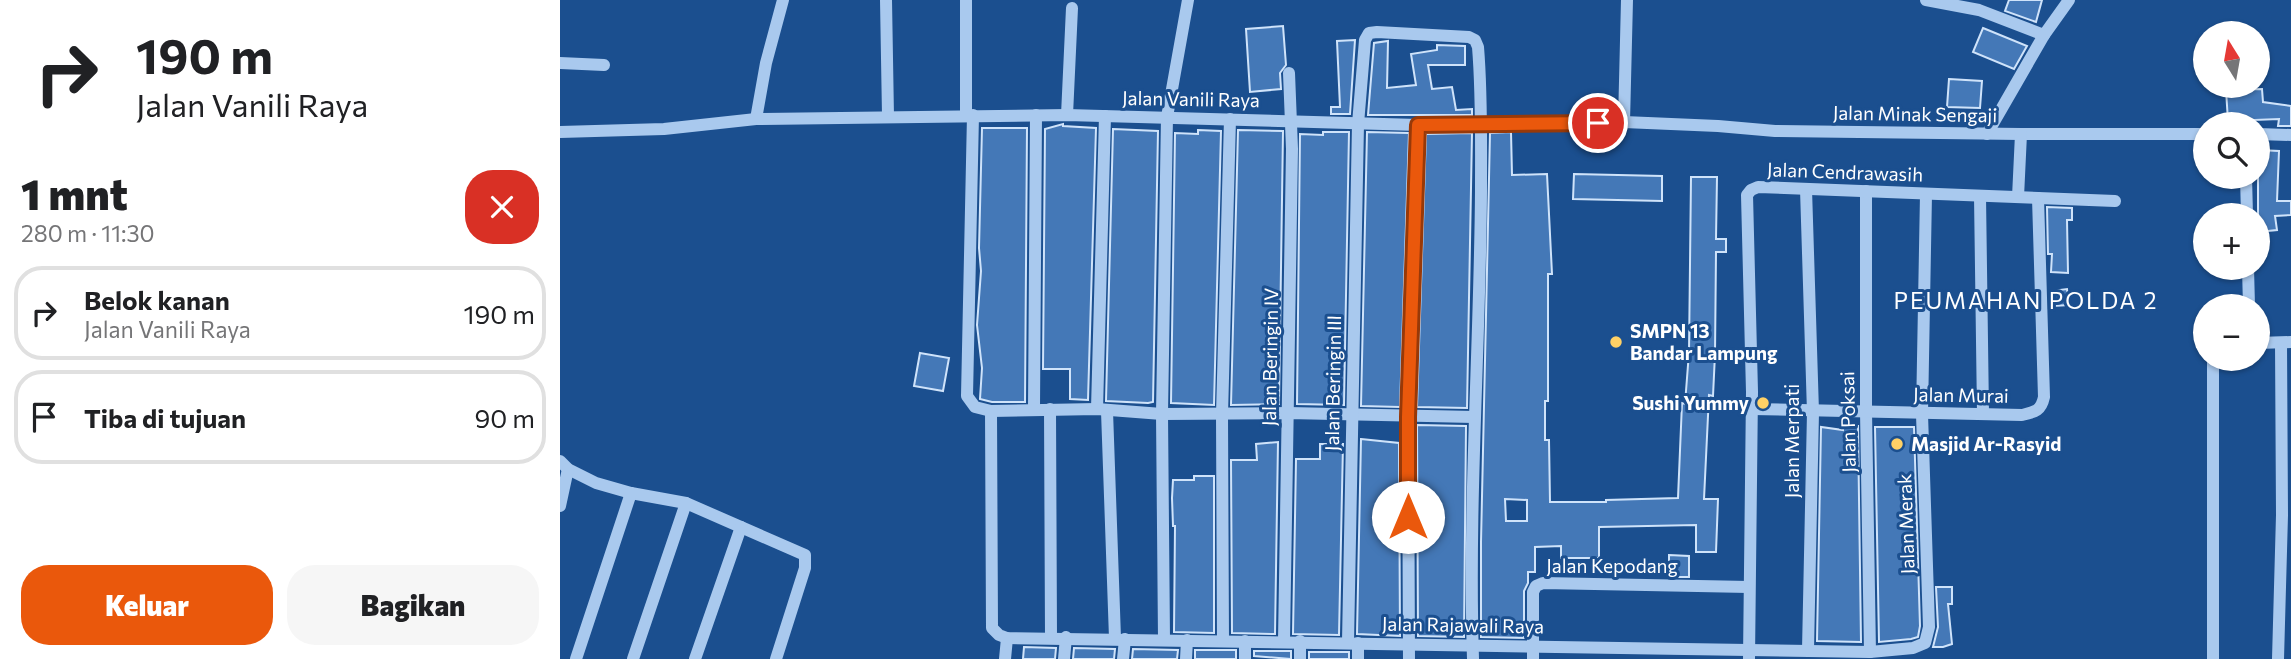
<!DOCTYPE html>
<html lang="id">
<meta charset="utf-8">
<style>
:root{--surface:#fff;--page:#f6f6f6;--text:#202124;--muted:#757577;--line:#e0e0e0;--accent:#ea580c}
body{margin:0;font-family:Commissioner,sans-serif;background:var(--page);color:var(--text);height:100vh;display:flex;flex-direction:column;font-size:26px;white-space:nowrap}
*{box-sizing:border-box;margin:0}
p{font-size:23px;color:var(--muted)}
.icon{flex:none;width:38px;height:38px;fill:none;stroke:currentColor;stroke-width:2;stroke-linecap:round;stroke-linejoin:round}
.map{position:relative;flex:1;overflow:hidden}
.sheet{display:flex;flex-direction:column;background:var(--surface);width:560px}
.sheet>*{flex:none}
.hud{background:#fff;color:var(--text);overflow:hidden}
.needle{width:46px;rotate:349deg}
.controls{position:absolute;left:1633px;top:21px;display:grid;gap:14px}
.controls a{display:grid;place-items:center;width:77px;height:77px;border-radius:50%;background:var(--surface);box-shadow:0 2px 5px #0004;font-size:35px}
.pin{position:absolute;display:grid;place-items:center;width:60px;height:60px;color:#fff;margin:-30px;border:4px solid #fff;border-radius:50%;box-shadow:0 2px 7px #0007}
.me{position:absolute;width:77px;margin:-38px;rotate:0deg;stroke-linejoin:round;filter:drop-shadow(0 0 5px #0008)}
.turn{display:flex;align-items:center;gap:24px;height:147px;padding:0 21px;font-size:32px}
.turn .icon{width:91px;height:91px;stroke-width:2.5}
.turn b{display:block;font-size:49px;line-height:60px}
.round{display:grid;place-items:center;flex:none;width:74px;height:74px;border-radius:28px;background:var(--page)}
.head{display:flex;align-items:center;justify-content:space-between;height:119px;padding:0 21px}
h1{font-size:42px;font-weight:800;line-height:52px}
.button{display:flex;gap:14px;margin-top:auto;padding:14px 21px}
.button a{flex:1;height:80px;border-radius:28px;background:var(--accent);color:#fff;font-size:28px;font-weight:800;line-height:80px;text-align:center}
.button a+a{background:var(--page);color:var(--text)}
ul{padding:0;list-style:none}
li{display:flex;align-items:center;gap:21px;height:94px;margin:0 14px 10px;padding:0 7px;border:4px solid var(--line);border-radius:28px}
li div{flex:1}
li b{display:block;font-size:26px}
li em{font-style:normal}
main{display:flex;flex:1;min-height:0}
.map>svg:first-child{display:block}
</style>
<main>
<section class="sheet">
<div class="hud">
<div class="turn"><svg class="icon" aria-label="right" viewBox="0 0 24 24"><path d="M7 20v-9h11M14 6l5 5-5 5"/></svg><div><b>190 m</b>Jalan Vanili Raya</div></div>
</div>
<div class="head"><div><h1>1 mnt</h1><p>280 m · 11:30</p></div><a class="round" style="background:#d93025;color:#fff"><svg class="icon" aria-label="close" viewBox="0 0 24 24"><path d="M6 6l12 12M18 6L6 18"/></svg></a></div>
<ul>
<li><svg class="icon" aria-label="right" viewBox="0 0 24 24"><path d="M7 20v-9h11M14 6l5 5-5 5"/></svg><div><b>Belok kanan</b><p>Jalan Vanili Raya</p></div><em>190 m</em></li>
<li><svg class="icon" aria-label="arrive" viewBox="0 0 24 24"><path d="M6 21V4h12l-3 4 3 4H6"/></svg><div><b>Tiba di tujuan</b></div><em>90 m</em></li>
</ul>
<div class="button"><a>Keluar</a><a>Bagikan</a></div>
</section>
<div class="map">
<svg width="1731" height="659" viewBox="0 0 1731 659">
<rect width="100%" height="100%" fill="#1b4f8f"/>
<g fill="#4478b7" stroke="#cfe3fa" stroke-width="2" fill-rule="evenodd">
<path d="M1449,0H1482L1476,22L1445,11Z"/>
<path d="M723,26L726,65L720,73L721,89L690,92L686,29Z"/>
<path d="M1423,28L1467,46L1454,69L1413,52Z"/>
<path d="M795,40L790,114H771V107H780L777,41Z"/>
<path d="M828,41L827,88L856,85L851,54L877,50V45L905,46V65H868L872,89L892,87L896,110L912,109V115H808L814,43Z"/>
<path d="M1389,79L1422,81L1420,108L1387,107Z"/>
<path d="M1702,89L1703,102L1731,106V126H1718L1719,119L1668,121L1666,90Z"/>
<path d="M503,124V126L536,128L528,400L510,399V369H483L485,129Z"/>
<path d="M422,128H467L465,402H432L420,399L422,368L417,325L421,271L419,248Z"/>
<path d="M553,129L598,131L593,402L588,403L546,401Z"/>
<path d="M638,130L661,131L654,405L611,403L615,133L638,134Z"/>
<path d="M678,130L723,131L719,404L671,405Z"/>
<path d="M763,132H789L784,405L737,404L740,134L763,135Z"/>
<path d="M807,132L849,133L840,407L801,406Z"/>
<path d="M951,132L952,175L987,174L992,274H988V401H985V440H989L990,502H1046V500L1118,498L1122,403L1125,404L1129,352L1131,177H1157L1156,239H1166V252H1156L1155,354L1153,396L1149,395L1144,499H1158L1156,552H1136V525L1039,527V558H1001V546L975,547V572H968V583L964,591V638L921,637V542L930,133ZM945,499L967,500V521H946Z"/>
<path d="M912,133L907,408L857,407L866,134Z"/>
<path d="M1698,150L1719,151L1717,201H1731V215L1715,216L1717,230L1698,232Z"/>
<path d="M1014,174L1102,176V201L1013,199Z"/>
<path d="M1487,207L1512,208V220H1507L1508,273L1491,272L1492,254H1488Z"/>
<path d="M1507,289L1509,305L1493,306L1491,291Z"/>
<path d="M360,353L389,358L383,391L354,386Z"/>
<path d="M857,425L906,426L904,637L858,636Z"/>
<path d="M1283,426H1298L1301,642L1257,641L1261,427L1283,430Z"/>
<path d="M1315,427H1354L1360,626L1358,637L1351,639L1319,642Z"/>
<path d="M801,439L839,443L840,636L797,634Z"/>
<path d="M718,442L715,634L672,633L671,460H697L696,444Z"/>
<path d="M760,444H783L779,635L733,634L736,459H760Z"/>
<path d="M634,476H654V633L614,632L615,526H613L612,498L613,480H634Z"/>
<path d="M1109,555L1129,556V577H1109Z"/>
<path d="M1376,587H1392V604H1388L1392,644L1383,647H1373L1378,627Z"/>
<path d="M464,647L496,648L495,659H463Z"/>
<path d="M514,648L555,649L554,659H513Z"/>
<path d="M573,649L618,650L617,659H572Z"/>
<rect x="635" y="650" width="41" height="9"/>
<path d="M694,651H731V659L694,656Z"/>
<rect x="749" y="652" width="40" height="7"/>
</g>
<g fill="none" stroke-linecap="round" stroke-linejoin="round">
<g stroke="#a9c9ee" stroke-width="12">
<path d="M326,0L328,116"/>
<path d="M1366,0L1419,10L1484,35"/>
<path d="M0,63L44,65"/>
<path d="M406,115V0"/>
<path d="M413,115L407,396L415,407L431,411L537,409L602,414L728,413L914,417"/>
<path d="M507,115L512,8"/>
<path d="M196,119L206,63L223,0"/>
<path d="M1064,122L1067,0"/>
<path d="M0,132L104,129L196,119L507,115L858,125L1064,122L1158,126L1215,131L1461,134H1645"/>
<path d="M1427,134L1484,35L1509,0"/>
<path d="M1698,134L1731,135"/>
<path d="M1686,177L1687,215"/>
<path d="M1246,189L1253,412L1248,650"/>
<path d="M1306,191V411L1310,652"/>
<path d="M1420,196L1423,413"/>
<path d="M1458,197L1461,134"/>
<path d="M1688,268L1689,306"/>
<path d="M1698,343L1731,342"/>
<path d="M474,409L476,115"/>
<path d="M490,409L491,637"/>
<path d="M537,409L545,116"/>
<path d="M1192,409L1462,415C1475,412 1481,411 1484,397L1478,198"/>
<path d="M431,411L432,628L439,635L447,638L1310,652L1353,648L1365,643L1369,627L1362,414L1366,194"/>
<path d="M547,411L555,638"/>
<path d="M0,461L8,469L36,483L71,493L126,503L245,555V568L216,659"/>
<path d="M0,506L8,469"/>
<path d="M604,639L602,414L607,117L628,0"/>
<path d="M663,640L662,415L670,119"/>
<path d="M724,641L732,149L729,73"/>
<path d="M788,642L798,124L805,40L809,33L817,32L909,37L915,40L918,47C922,95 921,143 921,191C920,347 908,503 913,659"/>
<path d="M798,643V659"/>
<path d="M16,659L71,493"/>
<path d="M73,659L126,503"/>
<path d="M135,659L181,527"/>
<path d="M445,659L447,638"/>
<path d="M504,659L506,637"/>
<path d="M563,659L565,639"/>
<path d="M626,659L627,640"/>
<path d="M685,659V641"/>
<path d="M740,659V641"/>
<path d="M849,659L848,417L858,125"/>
<path d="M973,659V592L976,586L983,583L1189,587"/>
<path d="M1189,659L1192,392L1187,195L1191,190L1198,187L1555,201"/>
<path d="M1653,659V359"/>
<path d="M1718,659L1722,515L1721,343"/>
</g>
</g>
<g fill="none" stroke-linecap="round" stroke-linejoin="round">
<g stroke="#983908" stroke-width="18">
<path id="route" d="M848,517V417L858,125L1038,123"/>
</g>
<use href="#route" stroke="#ea580c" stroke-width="12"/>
</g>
<g fill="#ffd166" stroke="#1b4f8f" stroke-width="2.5">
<circle cx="1056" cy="342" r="7"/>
<circle cx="1203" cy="403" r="7"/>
<circle cx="1337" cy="444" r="7"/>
</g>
<g text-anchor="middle" stroke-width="6" stroke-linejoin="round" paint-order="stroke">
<g font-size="19" fill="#fff" stroke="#1b4f8f">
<text transform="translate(631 99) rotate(1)" y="7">Jalan Vanili Raya</text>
<text transform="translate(1355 114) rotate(1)" y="7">Jalan Minak Sengaji</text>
<text transform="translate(1285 172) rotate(2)" y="7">Jalan Cendrawasih</text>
<text transform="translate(710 357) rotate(-89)" y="7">Jalan Beringin IV</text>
<text transform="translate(773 383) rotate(-89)" y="7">Jalan Beringin III</text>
<text transform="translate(1401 395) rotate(1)" y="7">Jalan Murai</text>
<text transform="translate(1288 422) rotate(-91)" y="7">Jalan Poksai</text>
<text transform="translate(1232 441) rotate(-90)" y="7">Jalan Merpati</text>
<text transform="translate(1346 524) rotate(-92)" y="7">Jalan Merak</text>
<text x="1052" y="573">Jalan Kepodang</text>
<text transform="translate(903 625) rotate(1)" y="7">Jalan Rajawali Raya</text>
</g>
<g font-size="19" font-weight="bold" fill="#fff" stroke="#1b4f8f" text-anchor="start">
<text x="1070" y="338">SMPN 13<tspan x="1070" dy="22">Bandar Lampung</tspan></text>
<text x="1189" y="410" text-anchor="end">Sushi Yummy</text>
<text x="1351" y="451">Masjid Ar-Rasyid</text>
</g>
<g font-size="23" letter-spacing="2" fill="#fff" stroke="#1b4f8f">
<text x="1466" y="309">PEUMAHAN POLDA 2</text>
</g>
</g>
</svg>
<div class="controls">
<a><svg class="needle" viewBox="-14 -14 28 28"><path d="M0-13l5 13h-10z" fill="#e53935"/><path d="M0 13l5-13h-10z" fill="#757577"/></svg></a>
<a><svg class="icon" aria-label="search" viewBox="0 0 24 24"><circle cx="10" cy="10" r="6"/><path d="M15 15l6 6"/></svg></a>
<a>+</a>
<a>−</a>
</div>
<div class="pin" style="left:1038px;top:123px;background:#d93025"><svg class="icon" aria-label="arrive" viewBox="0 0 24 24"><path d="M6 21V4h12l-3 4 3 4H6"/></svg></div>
<svg class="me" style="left:848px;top:517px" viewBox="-20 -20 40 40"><circle r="19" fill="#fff"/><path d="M0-13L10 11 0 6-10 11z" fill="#ea580c"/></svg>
</div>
</main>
